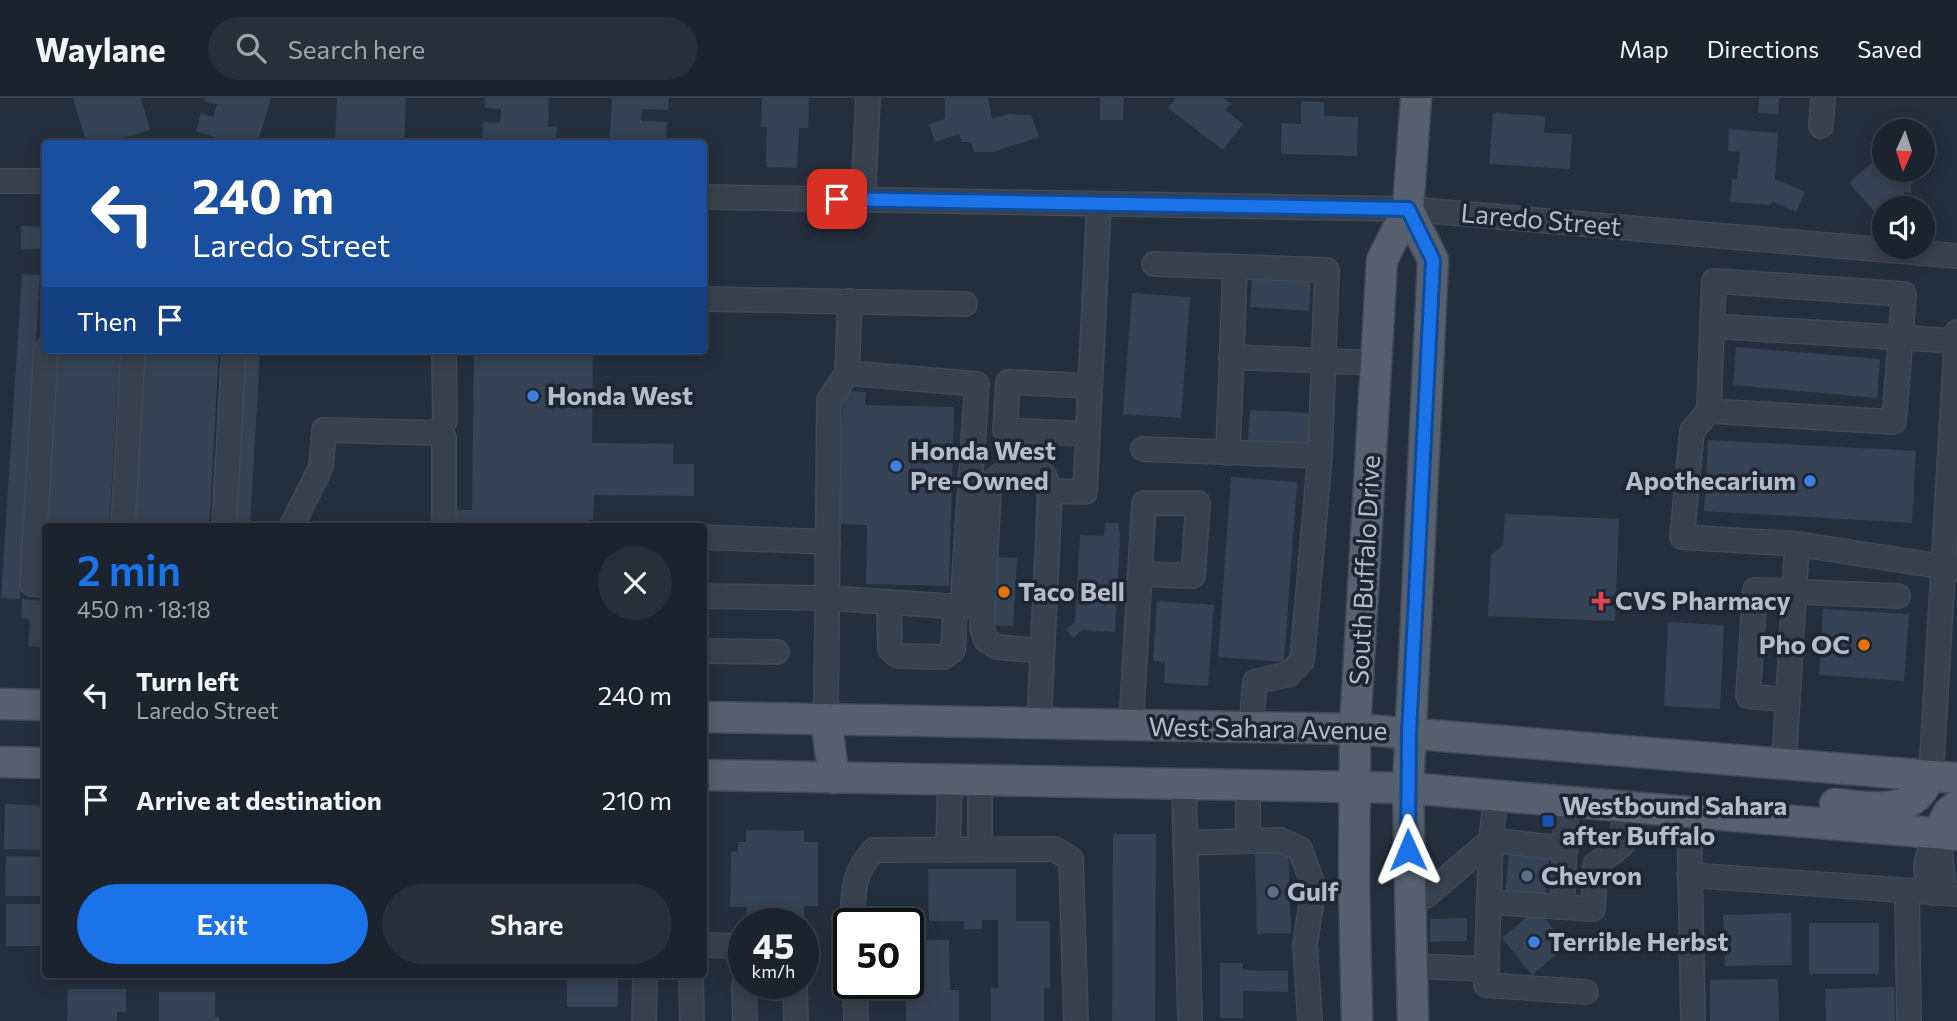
<!DOCTYPE html>
<meta charset="utf-8">
<style>
:root{--surface:#1b232e;--page:#282f3a;--text:#f1f3f6;--muted:#a0a4aa;--line:#39404a;--accent:#1a73e8}
body{margin:0;font-family:Commissioner,sans-serif;background:var(--page);color:var(--text);height:100vh;display:flex;flex-direction:column;font-size:26px;white-space:nowrap}
*{box-sizing:border-box;margin:0}
p{font-size:23px;color:var(--muted)}
.icon{flex:none;width:38px;height:38px;fill:none;stroke:currentColor;stroke-width:2;stroke-linecap:round;stroke-linejoin:round}
.map{position:relative;flex:1;overflow:hidden}
.panel{position:absolute;left:42px;top:425px;width:665px;height:455px;display:flex;flex-direction:column;background:var(--surface);border-radius:7px;box-shadow:0 4px 18px #0003,0 0 0 2px var(--line)}
.panel>*{flex:none}
.guide{position:absolute;left:42px;top:42px;width:665px;height:214px;border-radius:7px;box-shadow:0 4px 18px #0003,0 0 0 2px var(--line);background:#1a4fa0;color:#fff;overflow:hidden}
.needle{width:46px;rotate:183deg}
.fabs{position:absolute;left:1872px;top:21px;display:grid;gap:14px}
.fabs a{display:grid;place-items:center;width:63px;height:63px;border-radius:50%;background:var(--surface);box-shadow:0 4px 18px #0003,0 0 0 2px var(--line);font-size:35px}
.speed{position:absolute;left:728px;top:810px;display:flex;gap:14px;font-size:35px;font-weight:700;text-align:center}
.speed>*{display:grid;place-content:center;width:91px;height:91px;border-radius:50%;background:var(--surface);box-shadow:0 4px 18px #0003,0 0 0 2px var(--line);line-height:1}
.speed small{font-size:18px;font-weight:400}
.speed .limit{border:4px solid #111;border-radius:10px;background:#fff;color:#111}
.pin{position:absolute;display:grid;place-items:center;width:60px;height:60px;color:#fff;margin:-30px;border-radius:14px;box-shadow:0 4px 10px #0006}
.me{position:absolute;width:77px;margin:-38px;rotate:359deg;stroke-linejoin:round;filter:drop-shadow(0 0 5px #0008)}
.turn{display:flex;align-items:center;gap:24px;height:147px;padding:0 35px;font-size:32px}
.turn .icon{width:91px;height:91px;stroke-width:2.5}
.turn b{display:block;font-size:49px;line-height:60px}
.then{display:flex;align-items:center;height:66px;padding:0 35px;background:#0003;gap:14px;font-size:26px}
.round{display:grid;place-items:center;flex:none;width:74px;height:74px;border-radius:37px;background:var(--page)}
.headline{display:flex;align-items:center;justify-content:space-between;height:119px;padding:0 35px}
h1{font-size:42px;font-weight:600;line-height:52px;color:var(--accent)}
.action{display:flex;gap:14px;margin-top:auto;padding:14px 35px}
.action a{flex:1;height:80px;border-radius:42px;background:var(--accent);color:#fff;font-size:28px;font-weight:600;line-height:80px;text-align:center}
.action a+a{background:var(--page);color:var(--text)}
ul{padding:0;list-style:none}
li{display:flex;align-items:center;gap:21px;height:105px;padding:0 35px}
li div{flex:1}
li b{display:block;font-size:26px}
li em{font-style:normal}
header{display:flex;align-items:center;gap:42px;box-sizing:border-box;height:98px;padding:0 35px;background:var(--surface);border-bottom:2px solid var(--line)}
header strong{font-size:33px}
nav{display:flex;gap:38px;margin-inline-start:auto;font-size:24px}
.search{width:490px;height:63px;background:var(--page);display:flex;align-items:center;gap:18px;box-sizing:border-box;padding:0 24px;border-radius:38px;color:var(--muted);font-size:26px}
.map>svg:first-child{display:block}
</style>
<header>
<strong>Waylane</strong>
<div class="search"><svg class="icon" aria-label="search" viewBox="0 0 24 24"><circle cx="10" cy="10" r="6"/><path d="M15 15l6 6"/></svg>Search here</div>
<nav><a>Map</a><a>Directions</a><a>Saved</a></nav>
</header>
<div class="map">
<svg width="1957" height="923" viewBox="0 0 1957 923">
<rect width="100%" height="100%" fill="#242f3e"/>
<g fill="#364354">
<path d="M73,0H141L150,32L102,46H87Z"/>
<path d="M205,0H271L257,46H236L196,33L201,15L213,19L217,6L204,3Z"/>
<path d="M337,0H406L404,46H335Z"/>
<path d="M485,0H549L548,29H557L556,46H482L483,24L500,25L501,11L485,10Z"/>
<path d="M612,0H669L668,12L642,11L641,23L667,24L666,46H609Z"/>
<path d="M762,0H809L808,30H799L797,70L766,69L767,29H761Z"/>
<path d="M945,0H988L992,21L1008,16L1031,17L1039,39L993,54H974L971,44H962L959,36L935,44L929,26L945,21Z"/>
<path d="M1100,0H1124L1123,22H1100Z"/>
<path d="M1176,0H1223L1231,6L1225,12L1243,26L1223,52L1168,10Z"/>
<path d="M1759,0H1779L1778,16L1758,15Z"/>
<path d="M1301,3L1324,4V18L1358,19L1357,58L1281,56L1282,25L1301,26Z"/>
<path d="M1493,15L1545,18L1544,35L1572,36L1570,71L1489,66Z"/>
<path d="M1881,27L1927,29L1925,54L1923,33H1885V72H1925L1924,74L1911,87V95L1904,94L1903,110L1890,100L1875,114L1849,85L1877,60Z"/>
<path d="M1729,31L1778,35L1775,81L1805,94L1796,114L1772,103L1771,107L1730,104L1732,81H1737L1740,54L1728,53Z"/>
<path d="M21,128L46,129V151H21Z"/>
<path d="M22,176L40,177L20,501L1,500Z"/>
<path d="M1252,178L1311,183L1309,213L1250,209Z"/>
<path d="M1132,195L1190,199L1181,320L1123,316Z"/>
<path d="M1736,249L1880,261L1877,300L1733,287Z"/>
<path d="M58,252H120L109,429H47Z"/>
<path d="M144,252H219L209,429H134Z"/>
<path d="M242,252H260L250,429H231Z"/>
<path d="M474,252H593L592,345L673,346V366H694V398L594,397L593,422H589V429H449V412H472Z"/>
<path d="M843,293L866,294L865,307L954,309L949,488L866,486L867,427L839,426Z"/>
<path d="M1250,312L1310,315L1308,345L1248,343Z"/>
<path d="M1708,342L1916,353L1912,425L1704,413Z"/>
<path d="M1231,379L1297,384L1284,564L1218,559Z"/>
<path d="M1505,416L1619,421L1615,523L1488,518L1491,457L1503,447Z"/>
<path d="M1105,425H1118L1120,439L1115,534L1082,532L1073,540L1066,532L1075,524L1080,437L1104,438Z"/>
<path d="M995,459L1017,460L1013,528L991,527Z"/>
<path d="M22,501L46,503V549L28,548L30,521L21,520Z"/>
<path d="M1157,503L1214,507L1208,588L1164,585L1165,564L1153,563Z"/>
<path d="M1823,511L1909,516L1904,583L1819,577Z"/>
<path d="M1668,524L1724,527L1720,611L1664,608Z"/>
<path d="M5,706L46,708V752L4,751Z"/>
<path d="M746,732L804,733V744H818V808H804V822H747V809H730L731,753L738,754V744H746Z"/>
<path d="M1113,736H1156L1155,923H1112Z"/>
<path d="M1288,752L1291,835L1257,836L1255,753Z"/>
<path d="M1509,752L1549,756L1545,804L1505,800Z"/>
<path d="M6,758L46,759V798H5Z"/>
<path d="M928,771H1016V823H1050V890H1044V923H991V890H998V822H982V831H964V823H929Z"/>
<rect x="6" y="806" width="40" height="42"/>
<path d="M1791,815L1792,867L1725,868L1723,817Z"/>
<path d="M1529,817H1542L1567,848L1532,877L1502,840Z"/>
<path d="M1467,820V843L1430,844V821Z"/>
<rect x="1809" y="825" width="70" height="51"/>
<path d="M908,842H949L950,892H959V923H906V893H897V886H908Z"/>
<path d="M1220,865H1243V872L1288,873V894L1243,893V920H1220Z"/>
<rect x="567" y="877" width="51" height="32"/>
<path d="M1778,881L1779,923H1710V882Z"/>
<path d="M1894,889L1895,923H1826L1825,891Z"/>
<path d="M68,891H126V914H117V923H67Z"/>
<path d="M159,894H215V919H219V923H159Z"/>
</g>
<g fill="none" stroke-linecap="round" stroke-linejoin="round">
<g stroke="#414a57" stroke-width="26">
<g id="minor">
<path d="M1821,28L1823,0"/>
<path d="M0,83H46"/>
<path d="M704,99L1408,111L1957,158"/>
<path d="M863,102L868,0"/>
<path d="M1154,166L1327,172L1320,358L1302,563L1289,576L1255,584L1251,629"/>
<path d="M704,201L965,206"/>
<path d="M1231,259L1377,265"/>
<path d="M1709,313L1894,324L1904,196L1714,183L1712,228"/>
<path d="M439,335L445,322L444,252"/>
<path d="M1087,336L1005,332L1008,284L1090,288"/>
<path d="M1143,351L1320,358"/>
<path d="M1228,355L1235,169"/>
<path d="M123,429L133,252"/>
<path d="M224,429L234,252"/>
<path d="M291,429L321,369L324,332L439,335L444,340V429"/>
<path d="M704,439L828,444"/>
<path d="M1797,446L1682,439L1692,333L1709,313L1712,228L1956,243"/>
<path d="M46,487L32,486L46,252"/>
<path d="M704,498L828,500L962,509L977,286L847,275"/>
<path d="M889,504L890,551L898,558L944,559L953,552L955,508"/>
<path d="M704,553L777,554"/>
<path d="M1042,553L997,549L986,542L982,531L989,391C999,368 1023,370 1044,377L1050,393"/>
<path d="M1788,602L1748,598L1755,492L1898,498"/>
<path d="M826,621L829,302L847,275L850,203"/>
<path d="M1039,626L1050,393L1085,394L1099,106"/>
<path d="M1131,628L1144,405H1198L1193,478L1140,476"/>
<path d="M1784,666L1797,446L1957,471"/>
<path d="M1931,678L1957,234"/>
<path d="M1184,686L1190,923"/>
<path d="M1567,704L1562,809L1593,811L1595,767L1622,747L1625,708"/>
<path d="M1689,714L1693,923"/>
<path d="M1938,735L1943,779L1933,795C1920,772 1927,757 1938,735Z"/>
<path d="M1248,743V687"/>
<path d="M1185,745L1281,742L1300,751L1314,789L1305,846L1310,923"/>
<path d="M980,751V682"/>
<path d="M1566,751L1491,742L1486,887L1586,894"/>
<path d="M948,752L950,682"/>
<path d="M1689,777L1957,796"/>
<path d="M1907,793L1909,923"/>
<path d="M1409,799L1426,798L1491,742L1496,697"/>
<path d="M1489,804L1562,809"/>
<path d="M853,826C853,795 852,775 874,752L1054,751L1071,761L1076,923"/>
<path d="M704,847L744,848"/>
<path d="M1411,868L1487,871"/>
<path d="M691,877L692,923"/>
<path d="M744,886L745,923"/>
<path d="M795,886L796,923"/>
<path d="M855,886L856,923"/>
<path d="M644,923L645,877"/>
</g>
</g>
<g stroke="#414a57" stroke-width="33">
<g id="major">
<path d="M1408,111L1433,162L1408,690L1413,923"/>
<path d="M0,606L46,607"/>
<path d="M704,619L1355,631L1957,680"/>
<path d="M826,621L834,680"/>
<path d="M0,664L46,665"/>
<path d="M704,677L1408,690L1957,737"/>
<path d="M1835,706C1859,708 1898,716 1918,697C1923,692 1927,684 1931,678"/>
<path d="M1938,735L1949,714L1957,708"/>
<path d="M1357,923L1354,788L1355,631L1382,162L1408,111L1416,0"/>
</g>
</g>
<use href="#minor" stroke="#38414e" stroke-width="23"/>
<use href="#major" stroke="#56606e" stroke-width="30"/>
</g>
<g fill="none" stroke-linecap="round" stroke-linejoin="round">
<g stroke="#114b97" stroke-width="18">
<path id="route" d="M837,101L1408,111L1433,162L1409,635L1408,752"/>
</g>
<use href="#route" stroke="#1a73e8" stroke-width="12"/>
</g>
<g fill="#3f7fe0" stroke="#1d2633" stroke-width="2.5">
<circle cx="533" cy="298" r="7"/>
<circle cx="896" cy="368" r="7"/>
<circle cx="1810" cy="383" r="7"/>
<circle cx="1534" cy="844" r="7"/>
</g>
<g fill="#e8710a" stroke="#1d2633" stroke-width="2.5">
<circle cx="1004" cy="494" r="7"/>
<circle cx="1864" cy="547" r="7"/>
</g>
<path fill="#e0444e" stroke="#1d2633" stroke-width="2.5" d="M1597.5 492.5h7v7h7v7h-7v7h-7v-7h-7v-7h7z"/>
<rect fill="#1a4fb4" stroke="#1d2633" stroke-width="2.5" x="1541" y="716" width="14" height="14" rx="3.5"/>
<g fill="#5c6f8a" stroke="#1d2633" stroke-width="2.5">
<circle cx="1527" cy="778" r="7"/>
<circle cx="1273" cy="794" r="7"/>
</g>
<g text-anchor="middle" stroke-width="7" stroke-linejoin="round" paint-order="stroke">
<g font-size="26" fill="#b4bcc9" stroke="#1d2633">
<text transform="translate(1541 122) rotate(5)" y="9">Laredo Street</text>
<text transform="translate(1365 472) rotate(-87)" y="9">South Buffalo Drive</text>
<text transform="translate(1268 631) rotate(1)" y="9">West Sahara Avenue</text>
</g>
<g font-size="26" font-weight="bold" fill="#b4bcc9" stroke="#1d2633" text-anchor="start">
<text x="547" y="307">Honda West</text>
<text x="910" y="362">Honda West<tspan x="910" dy="30">Pre-Owned</tspan></text>
<text x="1796" y="392" text-anchor="end">Apothecarium</text>
<text x="1018" y="503">Taco Bell</text>
<text x="1615" y="512">CVS Pharmacy</text>
<text x="1850" y="556" text-anchor="end">Pho OC</text>
<text x="1562" y="717">Westbound Sahara<tspan x="1562" dy="30">after Buffalo</tspan></text>
<text x="1541" y="787">Chevron</text>
<text x="1287" y="803">Gulf</text>
<text x="1548" y="853">Terrible Herbst</text>
</g>
</g>
</svg>
<div class="fabs">
<a><svg class="needle" viewBox="-14 -14 28 28"><path d="M0-13l5 13h-10z" fill="#e53935"/><path d="M0 13l5-13h-10z" fill="#a0a4aa"/></svg></a>
<a><svg class="icon" aria-label="sound" viewBox="0 0 24 24"><path d="M4 9h4l5-4v14l-5-4H4zM17 9q2 3 0 6"/></svg></a>
</div>
<div class="speed"><div>45<small>km/h</small></div><div class="limit">50</div></div>
<div class="pin" style="left:837px;top:101px;background:#d93025"><svg class="icon" aria-label="arrive" viewBox="0 0 24 24"><path d="M6 21V4h12l-3 4 3 4H6"/></svg></div>
<svg class="me" style="left:1408px;top:752px" viewBox="-20 -20 40 40"><path d="M0-17L14 15 0 8-14 15z" fill="#1a73e8" stroke="#fff" stroke-width="4"/></svg>
<div class="guide">
<div class="turn"><svg class="icon" aria-label="left" viewBox="0 0 24 24"><path d="M17 20v-9H6M10 6l-5 5 5 5"/></svg><div><b>240 m</b>Laredo Street</div></div>
<div class="then">Then<svg class="icon" aria-label="arrive" viewBox="0 0 24 24"><path d="M6 21V4h12l-3 4 3 4H6"/></svg></div>
</div>
<section class="panel">
<div class="headline"><div><h1>2 min</h1><p>450 m · 18:18</p></div><a class="round"><svg class="icon" aria-label="close" viewBox="0 0 24 24"><path d="M6 6l12 12M18 6L6 18"/></svg></a></div>
<ul>
<li><svg class="icon" aria-label="left" viewBox="0 0 24 24"><path d="M17 20v-9H6M10 6l-5 5 5 5"/></svg><div><b>Turn left</b><p>Laredo Street</p></div><em>240 m</em></li>
<li><svg class="icon" aria-label="arrive" viewBox="0 0 24 24"><path d="M6 21V4h12l-3 4 3 4H6"/></svg><div><b>Arrive at destination</b></div><em>210 m</em></li>
</ul>
<div class="action"><a>Exit</a><a>Share</a></div>
</section>
</div>
